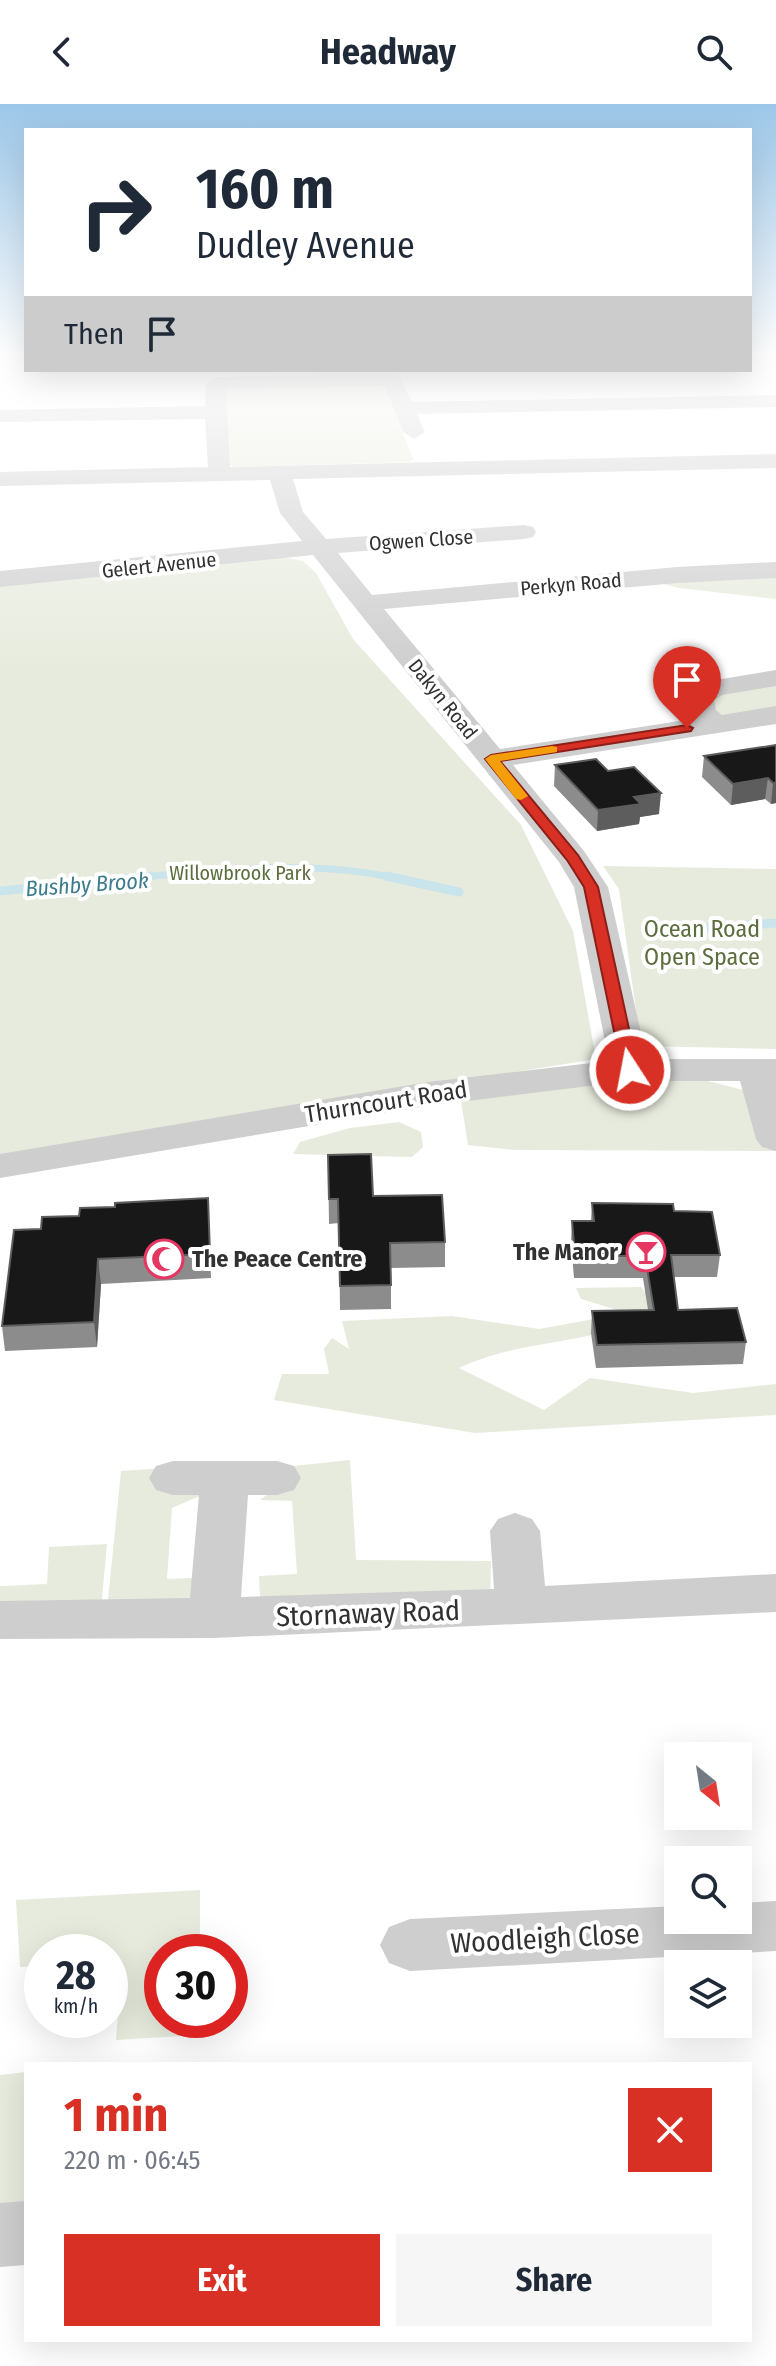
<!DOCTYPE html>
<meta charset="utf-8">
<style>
:root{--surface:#fff;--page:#f6f6f7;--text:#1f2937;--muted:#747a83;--accent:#d93025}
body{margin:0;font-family:"Fira Sans Condensed",sans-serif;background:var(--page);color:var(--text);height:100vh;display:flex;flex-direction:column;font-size:30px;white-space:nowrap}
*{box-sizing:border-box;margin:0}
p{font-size:26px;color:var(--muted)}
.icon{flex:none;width:44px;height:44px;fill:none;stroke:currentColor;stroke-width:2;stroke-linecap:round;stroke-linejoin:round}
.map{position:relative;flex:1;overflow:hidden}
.drawer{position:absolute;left:24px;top:1958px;width:728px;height:280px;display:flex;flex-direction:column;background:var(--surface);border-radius:0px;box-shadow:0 8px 32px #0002}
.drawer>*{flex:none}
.hud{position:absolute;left:24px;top:24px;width:728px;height:244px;border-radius:0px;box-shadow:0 8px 32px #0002;background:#fff;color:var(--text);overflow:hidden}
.needle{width:52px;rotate:150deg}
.fabs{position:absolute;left:664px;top:1638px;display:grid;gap:16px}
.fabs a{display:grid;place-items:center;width:88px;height:88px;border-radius:0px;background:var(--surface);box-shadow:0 8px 32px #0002;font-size:40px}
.speed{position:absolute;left:24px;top:1830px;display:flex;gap:16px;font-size:40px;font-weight:700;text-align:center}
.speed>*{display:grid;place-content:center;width:104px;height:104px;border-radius:50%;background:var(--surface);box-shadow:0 8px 32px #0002;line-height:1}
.speed small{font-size:20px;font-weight:400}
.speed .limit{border:12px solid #d22;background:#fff;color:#111}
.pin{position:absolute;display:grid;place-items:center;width:68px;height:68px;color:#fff;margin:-82px -34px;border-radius:50% 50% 50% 0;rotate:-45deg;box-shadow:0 0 8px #0007}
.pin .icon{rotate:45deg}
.me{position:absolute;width:88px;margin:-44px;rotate:349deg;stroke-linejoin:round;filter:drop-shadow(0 0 6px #0008)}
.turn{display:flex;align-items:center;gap:28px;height:168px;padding:0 40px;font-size:36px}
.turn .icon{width:104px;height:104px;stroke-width:2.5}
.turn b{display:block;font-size:56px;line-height:68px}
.then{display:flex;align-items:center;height:76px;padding:0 40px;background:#0003;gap:16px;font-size:30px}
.round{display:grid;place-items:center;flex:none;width:84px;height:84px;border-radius:0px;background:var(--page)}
.overview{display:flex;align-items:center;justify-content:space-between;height:136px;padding:0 40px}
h1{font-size:48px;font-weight:700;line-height:60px;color:var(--accent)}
.primary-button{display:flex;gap:16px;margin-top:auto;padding:16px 40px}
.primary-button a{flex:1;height:92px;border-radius:0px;background:var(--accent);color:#fff;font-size:32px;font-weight:700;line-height:92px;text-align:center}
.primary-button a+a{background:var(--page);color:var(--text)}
header{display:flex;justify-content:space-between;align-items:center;height:104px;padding:0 40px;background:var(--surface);font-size:36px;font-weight:700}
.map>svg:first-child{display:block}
</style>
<header><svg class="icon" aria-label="back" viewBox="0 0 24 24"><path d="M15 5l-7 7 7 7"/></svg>Headway<svg class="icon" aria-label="search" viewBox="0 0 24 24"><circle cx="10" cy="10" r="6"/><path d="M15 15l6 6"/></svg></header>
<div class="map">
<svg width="776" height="2262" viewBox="0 0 776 2262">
<rect width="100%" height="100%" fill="#fff"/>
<g fill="#e7ebdd">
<path d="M384,282L413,355L409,358L234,363L230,361L224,288L227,283Z"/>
<path d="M282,453L303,457L316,469L353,535L521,721L573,827L596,955L0,1052V481Z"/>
<path d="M776,467V495L679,484L645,475Z"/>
<path d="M776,578V611L733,618L710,603L712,592Z"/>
<path d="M603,762L776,765V945L641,942L619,785Z"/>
<path d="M664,966L763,991L776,1035V1047L515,1046L468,1041L460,990Z"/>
<path d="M399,1018L421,1028L423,1043L412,1053L293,1050L300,1038L350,1024Z"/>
<path d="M641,1183L661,1208C598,1241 522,1234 459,1264L544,1306L590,1274L693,1289L776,1280V1311L475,1329L274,1296L282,1270H329L324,1245L332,1234L349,1245L342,1217L452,1212L539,1225L627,1209L581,1195L576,1184Z"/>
<path d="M350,1356L356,1456L491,1457L490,1505L261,1513L259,1472L297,1470L292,1397L260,1396L289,1374L284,1363Z"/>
<path d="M164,1364L209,1388L172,1404L167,1475L193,1474L194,1515L106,1516L121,1367Z"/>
<path d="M107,1440L100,1516L0,1514V1482L47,1480L49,1443Z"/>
<path d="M200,1786V1848H162V1916H200V1931L116,1936L122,1861H110V1848H42V1862L20,1863L16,1796Z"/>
<path d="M26,1968V2129L0,2131V1971Z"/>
</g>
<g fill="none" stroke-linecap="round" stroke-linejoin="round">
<path stroke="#cae4eb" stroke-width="7" d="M132,774C219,766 309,755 395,774"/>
<g stroke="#cae4eb" stroke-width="9">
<path d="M386,772L459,788"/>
<path d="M0,787L152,772"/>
<path d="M677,826L776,819"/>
</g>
<g fill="#cecece" fill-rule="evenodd">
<path d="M392,270L399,272L412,298L776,291V303L417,310L425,328L414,335L403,328L384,282L226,285L230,363L776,350V364L293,375L303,408L326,435L524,421L533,423L536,428L533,433L524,435L338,449L372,491L677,463L776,458V474L677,479L384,505L500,645L692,615L685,593L704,578L776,566V582L722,591L714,596L716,606L722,611L776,602V620L513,661L584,747L608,783L647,955H776V1047L762,1043L756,1035L740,977H630L428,1002L0,1074V1050L428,978L609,957L574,783L559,758L313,451L0,483V467L302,437L280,409L270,376L0,382V368L208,363L205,315L0,318V306L205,302L206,279L216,273Z"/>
<path d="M173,1357H277L294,1362L301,1374L294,1386L277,1391H248L241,1493L494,1485L490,1427L498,1415L515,1409L532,1415L540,1427L545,1482L776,1470V1508L214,1534L0,1535V1497L190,1494L199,1391H173L156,1386L149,1374L156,1362Z"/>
<path d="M776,1797V1847L410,1867L389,1859L380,1841L389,1823L410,1815L678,1802V1816H738V1799Z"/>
<path d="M26,2097V2161L0,2163V2099Z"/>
</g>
</g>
<g fill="#8c8c8c">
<path d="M776,641V699L771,700L765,695L731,701L702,673L704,652Z"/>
<path d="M555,661L608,667L659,710L640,713L639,720L597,727L554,682Z"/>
<path d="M328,1051L373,1092L445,1138V1163L391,1164V1205L340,1206L339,1119L329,1120Z"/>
<path d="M592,1099L674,1107L720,1151L717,1173H673L678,1206L746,1238L743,1260L596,1264L591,1229L592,1207L648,1206L643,1174H574L571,1139L572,1117H591Z"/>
<path d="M115,1103L209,1118L211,1174L101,1180L97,1243L5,1247L2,1222L41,1125L79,1112Z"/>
</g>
<g fill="#5d5d5d">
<path d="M768,674L765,695L731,701L733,680Z"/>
<path d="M773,679H776V699L771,700Z"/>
<path d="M661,689L659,710L640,713L639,720L597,727L598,706L634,693Z"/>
<path d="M98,1155L101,1180L97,1243L94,1218Z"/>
</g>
<g fill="#181818" stroke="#5d5d5d" stroke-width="2">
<path d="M776,641V679H773L768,674L733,680L704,652Z"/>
<path d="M596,655L608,667L634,663L661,689L634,693L641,700L598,706L555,661Z"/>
<path d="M371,1050L373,1092L442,1091L445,1138L390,1139L391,1181L340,1182L338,1095H329L328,1051Z"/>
<path d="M208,1094L210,1150L98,1155L94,1218L2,1222L14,1126L41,1125L42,1113L79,1112L80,1104L115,1103V1099Z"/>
<path d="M592,1099L673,1100L674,1107L712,1108L720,1151H671L678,1206L737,1204L746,1238L597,1241L592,1207L654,1206L645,1152H575L572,1117H594Z"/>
</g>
<linearGradient id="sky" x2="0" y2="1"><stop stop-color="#9cc7e9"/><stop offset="0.44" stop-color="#fff"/><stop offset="1" stop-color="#fff" stop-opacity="0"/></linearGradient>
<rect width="776" height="570" fill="url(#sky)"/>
<path fill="#d93025" stroke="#8d1f18" stroke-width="2" d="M687,621L693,624L691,627L500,657L578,751L598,783L638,966L630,971L622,966L584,783L567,756L485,655L491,651Z"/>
<path fill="#f59e0b" d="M552,642L557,643V648L500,657L528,692L521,696L516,695L485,655L491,651Z"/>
<defs>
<g id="bar-ring" transform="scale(2)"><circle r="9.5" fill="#fff" stroke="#e53761" stroke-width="1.5"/><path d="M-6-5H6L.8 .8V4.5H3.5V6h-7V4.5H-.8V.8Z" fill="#e53761"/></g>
<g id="mosque-ring" transform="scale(2)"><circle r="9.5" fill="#fff" stroke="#e53761" stroke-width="1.5"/><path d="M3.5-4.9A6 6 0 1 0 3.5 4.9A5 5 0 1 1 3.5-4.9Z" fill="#e53761"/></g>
</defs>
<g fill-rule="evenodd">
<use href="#bar-ring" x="646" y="1148"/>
<use href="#mosque-ring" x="164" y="1155"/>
</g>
<g text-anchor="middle" stroke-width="8" stroke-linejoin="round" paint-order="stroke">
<g font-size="20" fill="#313131" stroke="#fff">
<text transform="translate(421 436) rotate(-4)" y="7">Ogwen Close</text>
<text transform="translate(159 461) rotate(-6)" y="7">Gelert Avenue</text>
<text transform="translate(571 480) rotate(-5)" y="7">Perkyn Road</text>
<text transform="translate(443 595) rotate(51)" y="7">Dakyn Road</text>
</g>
<g font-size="20" fill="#5c6e3e" stroke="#fff">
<text x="240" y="776">Willowbrook Park</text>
</g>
<g font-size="22" font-style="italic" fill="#3c7c8d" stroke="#fff">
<text transform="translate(87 780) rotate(-4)" y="8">Bushby Brook</text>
</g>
<g font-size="24" fill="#5c6e3e" stroke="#fff">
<text x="702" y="833">Ocean Road<tspan x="702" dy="28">Open Space</tspan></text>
</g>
<g font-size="24" fill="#313131" stroke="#fff">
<text transform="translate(386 998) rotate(-9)" y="8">Thurncourt Road</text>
</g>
<g font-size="24" font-weight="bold" fill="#313131" stroke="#fff" text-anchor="end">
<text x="618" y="1156">The Manor</text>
<text x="192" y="1163" text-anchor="start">The Peace Centre</text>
</g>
<g font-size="28" fill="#313131" stroke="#fff">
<text transform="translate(368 1509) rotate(-2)" y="10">Stornaway Road</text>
<text transform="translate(545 1834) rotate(-3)" y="10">Woodleigh Close</text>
</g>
</g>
</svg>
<div class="fabs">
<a><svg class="needle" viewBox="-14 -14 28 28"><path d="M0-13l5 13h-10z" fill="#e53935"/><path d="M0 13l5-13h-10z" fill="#747a83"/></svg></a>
<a><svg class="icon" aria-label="search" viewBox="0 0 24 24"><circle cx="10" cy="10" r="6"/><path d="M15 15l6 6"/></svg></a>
<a><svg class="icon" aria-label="layers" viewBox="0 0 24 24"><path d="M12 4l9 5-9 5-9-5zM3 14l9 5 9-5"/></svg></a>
</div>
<div class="speed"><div>28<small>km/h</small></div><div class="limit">30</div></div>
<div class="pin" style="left:687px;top:624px;background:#d93025"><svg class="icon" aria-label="arrive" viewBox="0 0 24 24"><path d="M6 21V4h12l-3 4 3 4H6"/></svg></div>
<svg class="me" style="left:630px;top:966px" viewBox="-20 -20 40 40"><circle r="17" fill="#d93025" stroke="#fff" stroke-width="3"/><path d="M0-11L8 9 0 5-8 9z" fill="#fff"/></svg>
<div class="hud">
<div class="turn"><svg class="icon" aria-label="right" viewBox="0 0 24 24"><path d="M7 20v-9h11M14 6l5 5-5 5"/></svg><div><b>160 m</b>Dudley Avenue</div></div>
<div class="then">Then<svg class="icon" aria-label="arrive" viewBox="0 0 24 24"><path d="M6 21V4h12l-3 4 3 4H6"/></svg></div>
</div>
<section class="drawer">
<div class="overview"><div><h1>1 min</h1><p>220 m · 06:45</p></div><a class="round" style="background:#d93025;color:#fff"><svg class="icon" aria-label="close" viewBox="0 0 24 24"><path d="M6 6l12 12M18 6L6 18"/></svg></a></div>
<div class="primary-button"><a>Exit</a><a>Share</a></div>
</section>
</div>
